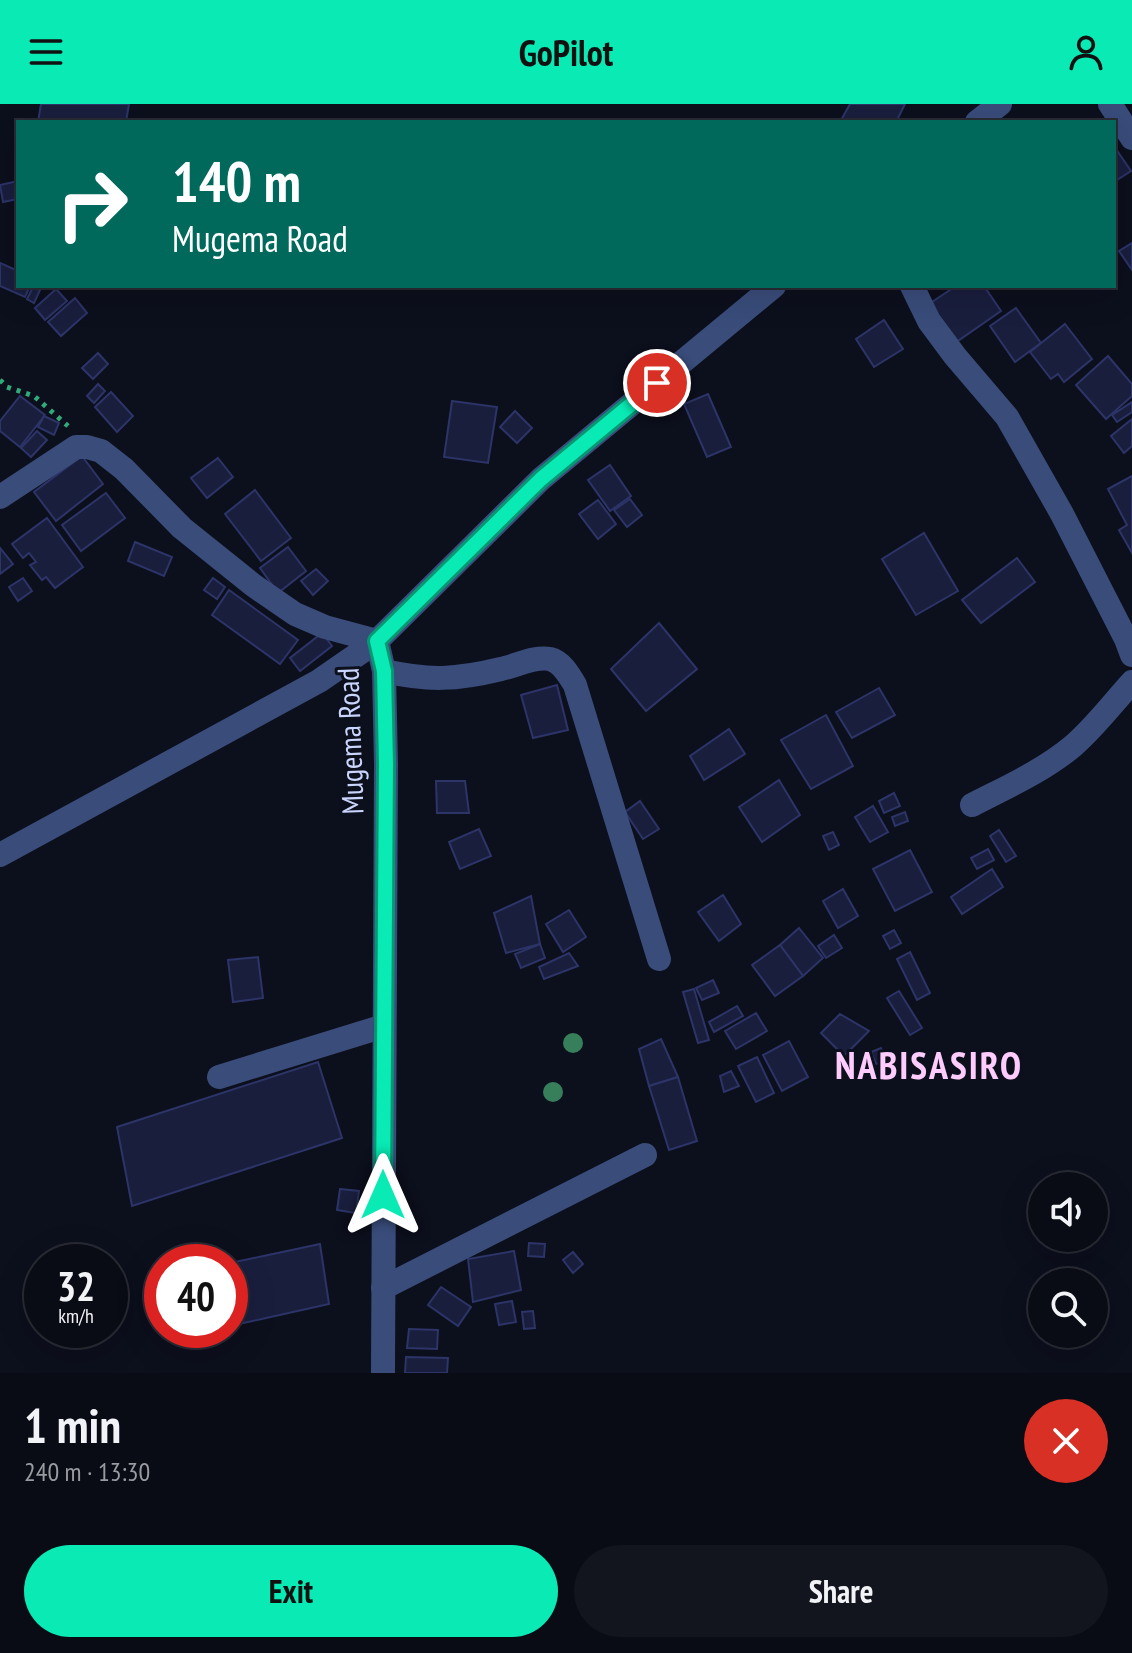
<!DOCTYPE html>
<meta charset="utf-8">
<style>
:root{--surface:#090b15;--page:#12141e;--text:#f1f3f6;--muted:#999ba0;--line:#292b34;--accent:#09eab4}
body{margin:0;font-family:"PT Sans Narrow",sans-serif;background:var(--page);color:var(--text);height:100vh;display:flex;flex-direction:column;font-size:30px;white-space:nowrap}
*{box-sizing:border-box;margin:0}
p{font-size:26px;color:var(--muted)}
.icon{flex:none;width:44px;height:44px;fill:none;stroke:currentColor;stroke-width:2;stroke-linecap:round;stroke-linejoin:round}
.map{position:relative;height:1269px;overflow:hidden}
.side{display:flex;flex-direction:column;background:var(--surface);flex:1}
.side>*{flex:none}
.banner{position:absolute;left:16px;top:16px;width:1100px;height:168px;border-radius:0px;box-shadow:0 8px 32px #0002,0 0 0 2px var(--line);background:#00695c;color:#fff;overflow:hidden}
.buttons{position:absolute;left:1028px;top:1068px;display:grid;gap:16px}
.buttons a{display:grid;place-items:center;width:80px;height:80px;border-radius:50%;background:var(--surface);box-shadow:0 8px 32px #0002,0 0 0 2px var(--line);font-size:40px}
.speed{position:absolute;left:24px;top:1140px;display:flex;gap:16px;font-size:40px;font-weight:700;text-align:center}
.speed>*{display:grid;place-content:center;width:104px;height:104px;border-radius:50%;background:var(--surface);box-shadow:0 8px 32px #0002,0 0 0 2px var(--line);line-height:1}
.speed small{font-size:20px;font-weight:400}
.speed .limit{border:12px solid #d22;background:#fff;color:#111}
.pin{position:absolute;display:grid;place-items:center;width:68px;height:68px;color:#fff;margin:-34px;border:4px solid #fff;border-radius:50%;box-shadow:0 2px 8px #0007}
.me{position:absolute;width:88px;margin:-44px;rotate:0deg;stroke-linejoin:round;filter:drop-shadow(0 0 6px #0008)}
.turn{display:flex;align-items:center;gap:28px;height:168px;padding:0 24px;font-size:36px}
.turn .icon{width:104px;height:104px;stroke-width:2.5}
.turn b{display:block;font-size:56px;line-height:68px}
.round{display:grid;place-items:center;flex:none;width:84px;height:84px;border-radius:42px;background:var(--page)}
.overview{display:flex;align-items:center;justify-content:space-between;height:136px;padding:0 24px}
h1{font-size:48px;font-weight:800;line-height:60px}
.button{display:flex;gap:16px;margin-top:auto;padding:16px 24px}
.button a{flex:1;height:92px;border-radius:48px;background:var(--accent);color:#111;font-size:32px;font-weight:800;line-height:92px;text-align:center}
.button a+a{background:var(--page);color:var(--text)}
header{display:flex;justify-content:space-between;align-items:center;height:104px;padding:0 24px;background:var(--accent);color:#111;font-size:36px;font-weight:800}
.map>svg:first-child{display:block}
</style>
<header><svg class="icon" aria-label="menu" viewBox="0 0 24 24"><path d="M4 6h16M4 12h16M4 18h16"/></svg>GoPilot<svg class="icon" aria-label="person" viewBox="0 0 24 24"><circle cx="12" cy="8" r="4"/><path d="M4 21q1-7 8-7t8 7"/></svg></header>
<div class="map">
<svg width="1132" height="1269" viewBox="0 0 1132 1269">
<rect width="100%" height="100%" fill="#0c0f1c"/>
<g fill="#191e3d" stroke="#2c3468" stroke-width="2">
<path d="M41,0H129L126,18H38Z"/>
<path d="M850,0H905L896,18H840Z"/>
<path d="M1114,42L1131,67L1114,78Z"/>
<path d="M18,77V95L3,98L0,81Z"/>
<path d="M1132,139V166L1119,147Z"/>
<path d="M0,159L18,167V182H30L25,193L0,182Z"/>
<path d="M956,182H984L1001,207L952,241L926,202Z"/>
<path d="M33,183L40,186L34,199L27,195Z"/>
<path d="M56,185L67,197L45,216L35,204Z"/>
<path d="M75,194L87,209L61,232L48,218Z"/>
<path d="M1016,204L1041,239L1015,258L990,222Z"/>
<path d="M884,216L903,245L874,263L856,235Z"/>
<path d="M1065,220L1092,255L1064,278L1058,270L1051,275L1030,248Z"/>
<path d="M98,249L108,260L93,275L82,264Z"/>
<path d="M1108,252L1132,280V292L1106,315L1076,281Z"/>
<path d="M98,280L105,287L94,299L87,292Z"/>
<path d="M111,288L133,312L117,328L95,303Z"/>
<path d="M708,290L731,343L707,353L684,300Z"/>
<path d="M20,292L45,311L20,343L0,327V317Z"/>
<path d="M452,297L497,303L488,359L444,353Z"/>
<path d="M1132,298V308L1117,318L1112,311Z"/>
<path d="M515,307L532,324L517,339L500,323Z"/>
<path d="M44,312L59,319L54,331L38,323Z"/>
<path d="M1132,315V342L1124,349L1111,332Z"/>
<path d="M37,327L47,336L31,353L21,344Z"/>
<path d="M82,352L103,380L56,417L34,388Z"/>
<path d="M218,354L233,373L207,394L191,374Z"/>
<path d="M610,361L631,392L610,407L588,376Z"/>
<path d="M1132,372V449L1119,426L1127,421L1108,385Z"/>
<path d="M255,386L291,434L261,457L225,410Z"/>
<path d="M106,389L125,414L81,447L62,421Z"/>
<path d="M630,395L642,411L627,423L614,406Z"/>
<path d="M598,396L616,420L598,435L579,410Z"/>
<path d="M47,414L83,463L55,484L46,473L42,476L30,461L36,458L29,449L23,454L12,440Z"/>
<path d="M924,429L958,487L916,511L882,455Z"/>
<path d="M135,438L172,453L164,472L128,457Z"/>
<path d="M288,443L306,467L278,489L260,464Z"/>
<path d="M0,444L13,460L0,470Z"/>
<path d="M1017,454L1035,478L981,519L962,496Z"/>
<path d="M316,465L328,477L313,491L301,477Z"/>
<path d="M23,474L32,487L18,497L9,483Z"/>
<path d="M213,474L225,483L217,495L204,486Z"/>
<path d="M229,486L298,536L280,560L212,511Z"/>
<path d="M659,519L697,565L646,607L611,565Z"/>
<path d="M322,529L332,542L300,567L290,554Z"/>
<path d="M557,581L568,626L533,634L521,591Z"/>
<path d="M879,584L895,611L852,634L836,608Z"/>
<path d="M826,611L853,662L811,685L781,636Z"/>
<path d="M729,625L745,650L704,676L690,652Z"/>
<path d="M779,676L800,711L762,738L739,703Z"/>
<path d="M436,677H465L469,709H437Z"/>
<path d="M894,689L900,702L884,709L879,697Z"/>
<path d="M640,697L659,725L643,735L625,708Z"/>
<path d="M873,702L888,728L870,738L855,713Z"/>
<path d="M905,708L908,717L895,722L892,713Z"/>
<path d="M479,725L491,752L460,765L449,738Z"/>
<path d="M999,726L1016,752L1006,758L990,732Z"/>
<path d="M833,728L839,741L829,746L823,732Z"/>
<path d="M988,745L994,756L977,765L971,754Z"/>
<path d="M910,746L932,788L895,807L873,765Z"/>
<path d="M992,765L1003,783L962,810L951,793Z"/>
<path d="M843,785L858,812L838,824L823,797Z"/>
<path d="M723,791L741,820L719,837L698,808Z"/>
<path d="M531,792L540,840L506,849L494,809Z"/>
<path d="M569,806L586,833L563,848L546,820Z"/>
<path d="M799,824L823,854L803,872L780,841Z"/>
<path d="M894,826L901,839L890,845L883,832Z"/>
<path d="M834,831L842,844L826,854L818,842Z"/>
<path d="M540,840L545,854L521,864L515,850Z"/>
<path d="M780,841L803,872L775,892L752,861Z"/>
<path d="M910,848L930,889L917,896L897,855Z"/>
<path d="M569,849L578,862L544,875L539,863Z"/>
<path d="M258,853L263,894L233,898L228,856Z"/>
<path d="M713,876L719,889L702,896L696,884Z"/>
<path d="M694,885L709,936L698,939L683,888Z"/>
<path d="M899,887L922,924L910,931L887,894Z"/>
<path d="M737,902L743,912L714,928L709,918Z"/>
<path d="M756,909L767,927L736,945L725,927Z"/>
<path d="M840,910L869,927L844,952L821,929Z"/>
<path d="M661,935L678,973L649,982L639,945Z"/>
<path d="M789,937L808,973L782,987L763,951Z"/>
<path d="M881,944L886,957L876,960L871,948Z"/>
<path d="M757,953L774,989L756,998L738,962Z"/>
<path d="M318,958L342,1034L132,1102L117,1023Z"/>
<path d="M731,967L739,982L724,988L720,972Z"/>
<path d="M678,973L697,1037L669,1046L649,982Z"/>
<path d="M340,1085L359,1087L356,1109L337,1106Z"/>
<path d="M529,1139L545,1140L544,1153L528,1152Z"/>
<path d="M320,1140L329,1200L230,1222V1159Z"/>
<path d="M514,1147L521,1186L473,1198L468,1155Z"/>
<path d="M573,1148L583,1160L573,1169L563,1156Z"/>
<path d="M42,1174V1206L39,1207L31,1178Z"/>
<path d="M441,1183L471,1203L458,1222L428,1201Z"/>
<path d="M512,1197L516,1218L499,1221L495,1200Z"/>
<path d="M533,1207L535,1224L524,1225L522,1208Z"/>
<path d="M409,1225L438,1226L437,1245L407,1244Z"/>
<path d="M406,1253L448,1254L447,1269H405Z"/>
</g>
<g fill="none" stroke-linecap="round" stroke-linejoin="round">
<path stroke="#31a979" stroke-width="5" stroke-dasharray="4 6" stroke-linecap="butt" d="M0,276L7,283L34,292L68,322"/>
<g stroke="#394c7a" stroke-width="24">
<path d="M1110,0L1132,34"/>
<path d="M977,18L1000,0"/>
<path d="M912,182L929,217L955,252L1007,313L1062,410L1126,535L1132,551"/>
<path d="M0,393L76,343H87L101,347L124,365L182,424L253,481L295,510L325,523L377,537"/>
<path d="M384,567C429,577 456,576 501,565C516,562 534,552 550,555C562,558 569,571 575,581L659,855"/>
<path d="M972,701C1007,683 1043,667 1073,642C1095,623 1113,599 1132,578"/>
<path d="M0,751L319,577L377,537"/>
<path d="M219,973L384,922"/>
<path d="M383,1184L645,1051"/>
<path d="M383,1269L386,660L384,567L377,537L541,375L774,182"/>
</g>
</g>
<g fill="#377e5b">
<circle cx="573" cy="939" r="10"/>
<circle cx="553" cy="988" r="10"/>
</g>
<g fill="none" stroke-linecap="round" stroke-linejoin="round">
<g stroke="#069875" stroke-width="20">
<path id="route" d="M383,1091L386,660L384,567L377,537L541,375L657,279"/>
</g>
<use href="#route" stroke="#09eab4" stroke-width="14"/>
</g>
<g text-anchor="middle" stroke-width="6" stroke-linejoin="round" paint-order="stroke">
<g font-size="30" fill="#cad5fd" stroke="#0c0f1c">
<text transform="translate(351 637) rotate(-92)" y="10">Mugema Road</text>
</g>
<g font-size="38" font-weight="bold" letter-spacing="2" fill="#fdccfc" stroke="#0c0f1c">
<text x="929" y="975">NABISASIRO</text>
</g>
</g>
</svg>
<div class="buttons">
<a><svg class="icon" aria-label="sound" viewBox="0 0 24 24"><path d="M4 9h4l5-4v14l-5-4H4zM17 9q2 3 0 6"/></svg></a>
<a><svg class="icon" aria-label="search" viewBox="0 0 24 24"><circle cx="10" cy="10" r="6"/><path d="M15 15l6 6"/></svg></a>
</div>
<div class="speed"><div>32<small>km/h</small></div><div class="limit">40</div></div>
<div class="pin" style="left:657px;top:279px;background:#d93025"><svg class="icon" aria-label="arrive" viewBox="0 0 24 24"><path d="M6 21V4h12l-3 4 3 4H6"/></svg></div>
<svg class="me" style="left:383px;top:1091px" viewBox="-20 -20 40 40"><path d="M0-17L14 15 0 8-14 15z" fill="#09eab4" stroke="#fff" stroke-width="4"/></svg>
<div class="banner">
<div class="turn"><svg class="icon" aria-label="right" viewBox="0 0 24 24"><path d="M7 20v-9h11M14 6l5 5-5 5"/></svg><div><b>140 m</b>Mugema Road</div></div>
</div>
</div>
<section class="side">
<div class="overview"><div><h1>1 min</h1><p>240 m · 13:30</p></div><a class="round" style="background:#d93025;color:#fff"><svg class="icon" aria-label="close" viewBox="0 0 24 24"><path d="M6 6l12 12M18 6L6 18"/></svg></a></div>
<div class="button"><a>Exit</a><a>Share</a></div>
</section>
